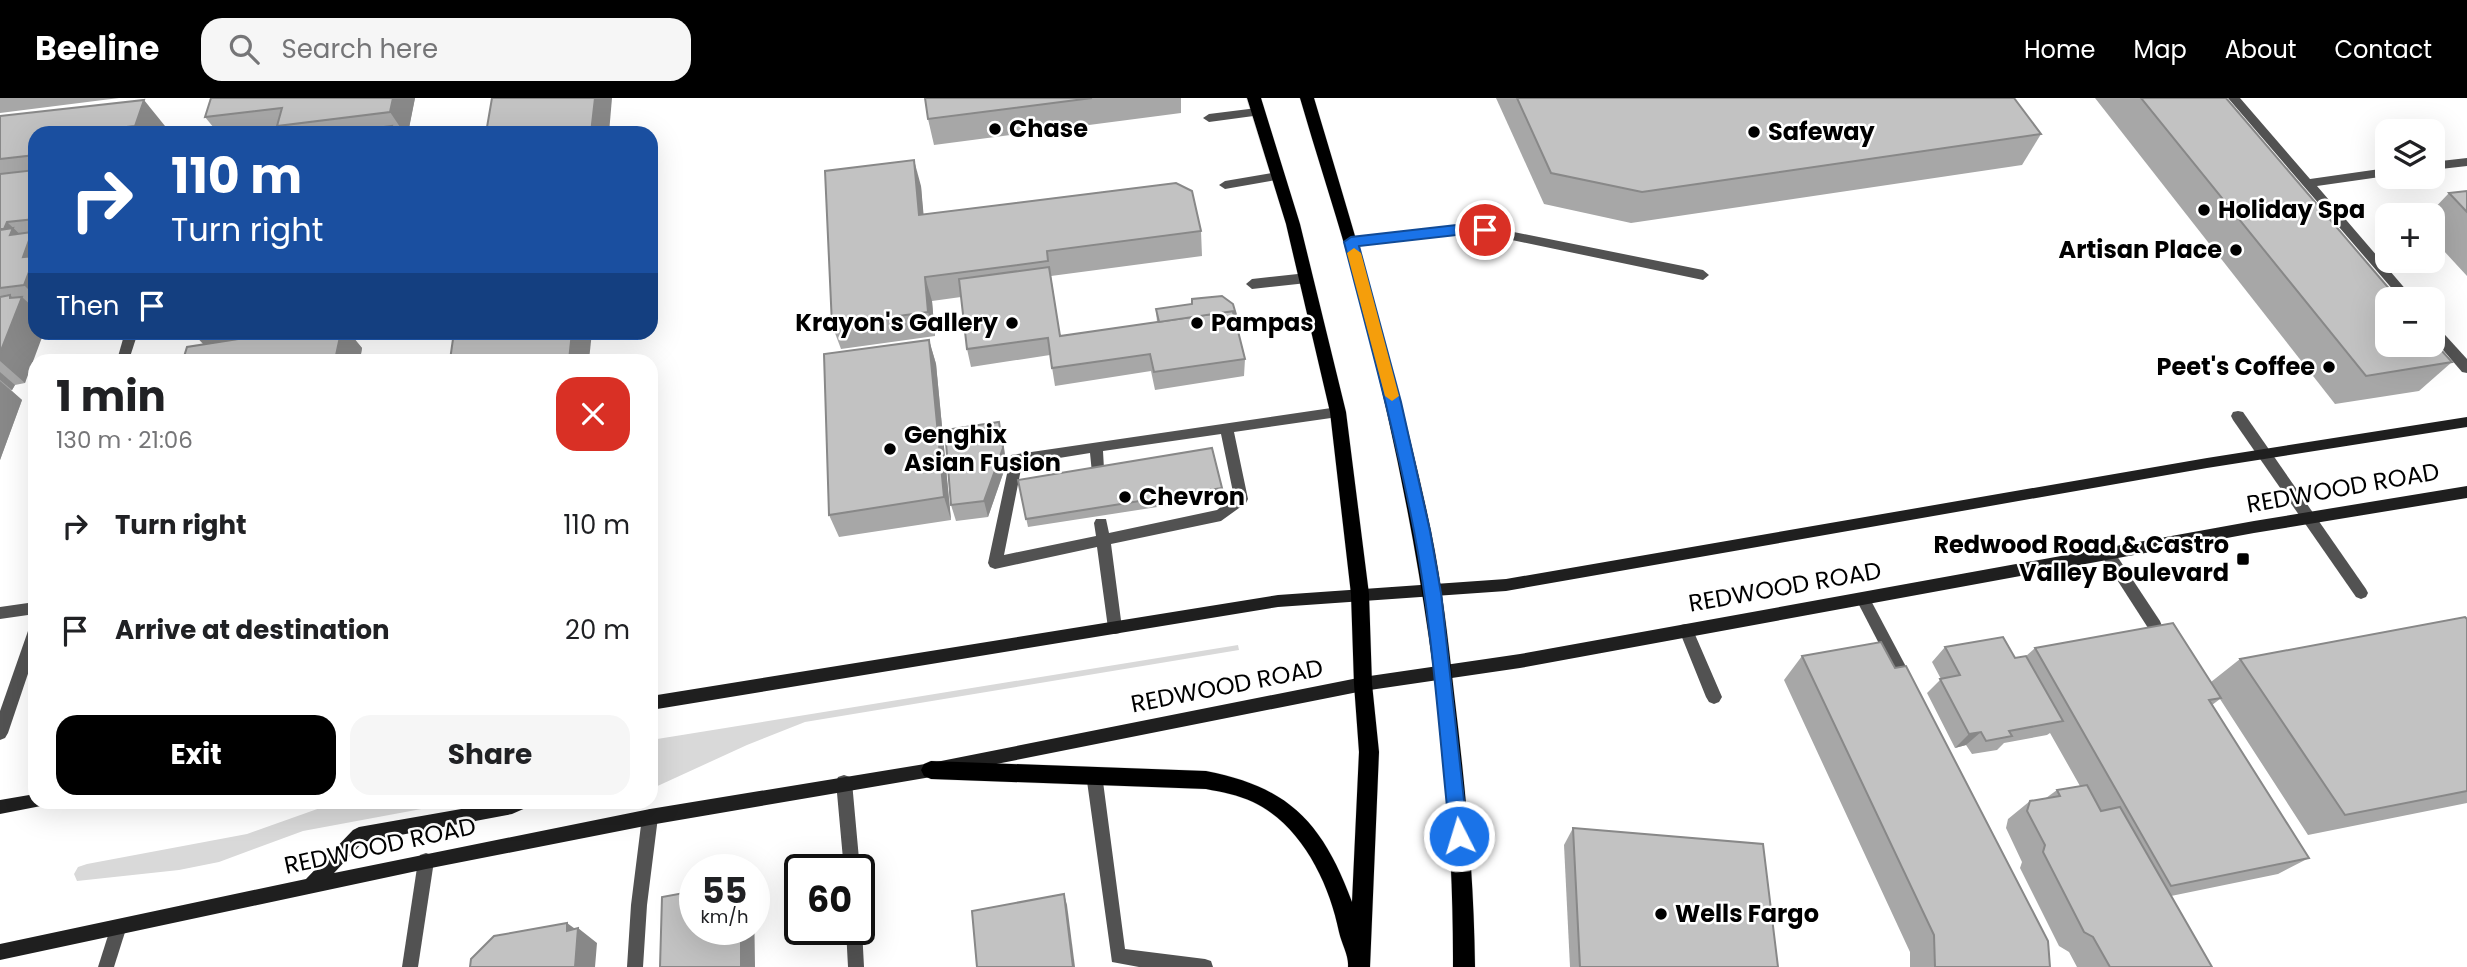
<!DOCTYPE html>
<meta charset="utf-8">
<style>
:root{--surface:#fff;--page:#f6f6f6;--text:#202124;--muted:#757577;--accent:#000}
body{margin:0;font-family:Poppins,sans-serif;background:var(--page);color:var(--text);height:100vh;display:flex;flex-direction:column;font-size:26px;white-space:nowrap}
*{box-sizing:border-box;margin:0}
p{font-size:23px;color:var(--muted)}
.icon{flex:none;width:38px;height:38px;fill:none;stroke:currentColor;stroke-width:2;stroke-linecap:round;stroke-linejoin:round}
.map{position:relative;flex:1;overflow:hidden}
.drawer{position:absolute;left:28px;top:256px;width:630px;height:455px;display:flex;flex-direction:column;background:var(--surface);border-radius:21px;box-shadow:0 7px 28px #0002}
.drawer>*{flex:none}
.hud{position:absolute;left:28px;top:28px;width:630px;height:214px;border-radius:21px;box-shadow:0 7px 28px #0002;background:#1a4fa0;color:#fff;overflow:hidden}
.tools{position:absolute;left:2375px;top:21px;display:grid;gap:14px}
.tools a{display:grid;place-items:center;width:70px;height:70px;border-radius:14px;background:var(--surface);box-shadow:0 7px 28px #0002;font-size:35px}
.speed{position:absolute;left:679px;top:756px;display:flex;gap:14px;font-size:35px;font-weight:700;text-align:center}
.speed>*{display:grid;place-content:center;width:91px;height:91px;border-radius:50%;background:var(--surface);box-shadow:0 7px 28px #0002;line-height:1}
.speed small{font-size:18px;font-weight:400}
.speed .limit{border:4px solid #111;border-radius:10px;background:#fff;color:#111}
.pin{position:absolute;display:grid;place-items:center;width:60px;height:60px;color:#fff;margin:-30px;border:4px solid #fff;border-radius:50%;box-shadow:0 2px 7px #0007}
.me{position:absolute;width:77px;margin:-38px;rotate:355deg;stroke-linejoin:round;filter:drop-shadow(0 0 5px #0008)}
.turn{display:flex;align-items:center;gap:24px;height:147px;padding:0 28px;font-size:32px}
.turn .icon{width:91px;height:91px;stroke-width:2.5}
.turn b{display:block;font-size:49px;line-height:60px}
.then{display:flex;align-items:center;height:66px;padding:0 28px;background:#0003;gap:14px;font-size:26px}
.round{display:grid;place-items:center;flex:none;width:74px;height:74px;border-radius:21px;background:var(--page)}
.summary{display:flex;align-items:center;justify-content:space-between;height:119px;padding:0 28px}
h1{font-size:42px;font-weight:700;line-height:52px}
.primary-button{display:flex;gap:14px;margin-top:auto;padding:14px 28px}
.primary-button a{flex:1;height:80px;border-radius:21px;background:var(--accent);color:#fff;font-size:28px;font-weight:700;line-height:80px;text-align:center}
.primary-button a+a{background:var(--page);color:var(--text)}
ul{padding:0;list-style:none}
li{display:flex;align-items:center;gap:21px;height:105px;padding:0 28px}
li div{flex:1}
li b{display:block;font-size:26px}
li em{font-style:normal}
header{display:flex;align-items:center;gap:42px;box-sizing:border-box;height:98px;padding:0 35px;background:var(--accent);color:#fff}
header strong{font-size:33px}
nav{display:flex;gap:38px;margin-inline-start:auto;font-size:24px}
.search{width:490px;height:63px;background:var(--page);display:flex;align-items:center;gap:18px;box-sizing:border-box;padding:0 24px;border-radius:21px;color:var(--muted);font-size:26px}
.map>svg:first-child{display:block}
</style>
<header>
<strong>Beeline</strong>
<div class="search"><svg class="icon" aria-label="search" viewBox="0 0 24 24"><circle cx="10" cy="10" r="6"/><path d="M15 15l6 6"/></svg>Search here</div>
<nav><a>Home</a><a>Map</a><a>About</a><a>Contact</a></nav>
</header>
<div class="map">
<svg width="2467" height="869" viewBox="0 0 2467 869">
<rect width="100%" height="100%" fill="#fff"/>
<g fill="#d9d9d9">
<path d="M1238,547L1239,552L805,624L747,647L651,691V642Z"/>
<path d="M337,704H459L303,733L219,764L179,772L77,783L74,776L78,769L87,766L247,736Z"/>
</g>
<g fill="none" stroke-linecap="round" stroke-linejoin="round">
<g stroke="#dbdbdb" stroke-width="1">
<g id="primary">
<path d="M1247,0H1261L1300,126L1346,314L1369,496L1372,586L1379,654L1370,869H1348C1349,858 1342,847 1339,834C1329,784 1301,727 1253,704C1238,697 1222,694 1206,691L931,681L924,678L921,672L924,666L931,663L1206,673C1290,689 1323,726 1352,804L1359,654L1354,586L1351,496L1330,314L1286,126Z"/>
<path d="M1300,0H1314C1357,143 1400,286 1431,433C1442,487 1448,541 1454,595C1465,686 1474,777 1475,869H1453C1454,650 1418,431 1364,219C1346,145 1321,73 1300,0Z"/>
</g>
</g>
<g fill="#525252" fill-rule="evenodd">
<path d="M2228,0H2240L2310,81L2387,70V78L2317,88L2414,201H2401Z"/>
<path d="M1257,10L1261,11V17L1209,24L1203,20L1209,16Z"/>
<path d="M2467,60V68L2432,72V64Z"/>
<path d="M1278,74L1284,78L1282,81L1225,91L1219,87L1225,83Z"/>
<path d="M1474,126L1703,172L1709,177L1703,182L1474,134L1351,148L1345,144L1351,140Z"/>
<path d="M1307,175L1313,180L1307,185L1252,191L1246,186L1252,181Z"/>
<path d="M2432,225L2436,227L2467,261V275L2462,274L2432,239Z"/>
<path d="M1338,309L1345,314L1338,319L1234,334L1248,401L1246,405L1221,423L1111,446L1122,530L1120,535L1115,536L1110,535L1108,530L1097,449L995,471L990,469L988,465L1011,357ZM1221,336L1234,399L1217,412L1109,435L1106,421H1096L1094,425L1096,438L1004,457L1022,366L1090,355L1092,375H1102L1104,371L1103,353Z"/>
<path d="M2238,313L2243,314L2366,491L2368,495L2366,499L2361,501L2356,499L2233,322L2231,318L2233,314Z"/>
<path d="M2108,450L2113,452L2160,523L2162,528L2160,533L2155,534L2150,533L2103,460L2101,456L2103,452Z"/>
<path d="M1863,495L1868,497L1912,580L1914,585L1912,590L1907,592L1902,590L1858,505L1856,501L1858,497Z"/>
<path d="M35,504V516L0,521V509Z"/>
<path d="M1686,526L1691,527L1693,532L1722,599L1719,604L1714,606L1709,604L1706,599L1679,532L1681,527Z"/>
<path d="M1094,669L1100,671L1102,676L1125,851L1205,861L1211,863L1213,869H1139L1112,864L1086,676L1088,671Z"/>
<path d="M844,677L850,679L852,684L860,772L859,774V772H844L836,684L838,679Z"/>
<path d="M650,711L656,714L658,719L647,807L643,869H627L631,807L642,719L644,714Z"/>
<path d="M426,755L432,757L434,763L418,869H402L418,763L420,757Z"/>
<path d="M118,823L124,825L126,831L114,869H98L112,825Z"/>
<path d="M859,825L862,831L864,869H848L846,831H859Z"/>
</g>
<g fill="#525252" fill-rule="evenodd">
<path d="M125,234H138L129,262H117Z"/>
<path d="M35,527V555L8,635L5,640L0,642V613L28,533L30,528Z"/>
</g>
<g fill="#1f1f1f" fill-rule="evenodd">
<path d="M2467,319V329L2207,370L1506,493L1278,509L651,612V598L1278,497L1506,481L2207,360Z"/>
<path d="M2467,388V400L2254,435L1520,570L1363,593L931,679L650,727L426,771L0,862V846L306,781L353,732L359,729L501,704H530L528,709L512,716L363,744L334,775L650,711L931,665L1363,579L1520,556L2254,423Z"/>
<path d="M35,696V704H43L41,708L0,716V702Z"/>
</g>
<use href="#primary" fill="#000" fill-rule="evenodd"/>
</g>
<g fill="#a7a7a7">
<path d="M0,0H119L0,15Z"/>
<path d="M211,0H415L408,35H218L205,19Z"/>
<path d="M925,0H1181V15L934,47L928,21Z"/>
<path d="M1496,0H2014L2041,36L2022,67L1631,125L1544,106Z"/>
<path d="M2095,0H2226L2452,264L2419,293L2335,306Z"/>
<path d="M0,18L165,28L163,35H35V234L25,285L15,287L12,292H11L22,302L0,362Z"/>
<path d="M921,88L923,117L1201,133L1202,158L1051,178L1060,238L1157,224L1156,211L1237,220V230L1245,261L1244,278L1155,292L1151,273L1055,288L1050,257L971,269L967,251L961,199L932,203L935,238L841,251L832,227Z"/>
<path d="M2467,93V178L2432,140V117H2428L2449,95Z"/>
<path d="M192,234H366L365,241L355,242L362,250L360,262H183L203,246Z"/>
<path d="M929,242L936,266L951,422L839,439L829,417Z"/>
<path d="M999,324L1003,341L1006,367L988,419L956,423L951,407Z"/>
<path d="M1018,382L1222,390V399L1028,429Z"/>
<path d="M2467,521V705L2308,737L2220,601L2212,607L2309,760L2278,776L2171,798L2212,869H2077L2069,854L2059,848L2020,770L2022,764L2006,730L2008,721L2030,703L2046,700L2057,692L2080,688L2050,635L2047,637L2004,645L1997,652L1972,656L1966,647L1955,650L1927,595L1941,581L1932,564L1945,549L2015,560L2026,558L2035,550L2211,584L2240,561Z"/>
<path d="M1802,558L2050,869H1910V854L1784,582Z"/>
<path d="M1573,730L1778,869H1570L1564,747Z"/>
</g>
<g fill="#888">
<path d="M393,0H415L408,35H404L390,14Z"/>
<path d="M595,0H612L609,35H591Z"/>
<path d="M144,2L165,28L163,35H140L135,28Z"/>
<path d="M914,62L921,88L926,143L919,117Z"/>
<path d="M7,124L26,142L32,134L35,137V198L24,187L23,159L4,131Z"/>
<path d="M925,179L932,203L935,238L928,214Z"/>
<path d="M10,197L19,206L22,199L35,211V234H44L25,285L0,263V255Z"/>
<path d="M192,234H232L249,253L215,258Z"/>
<path d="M341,234H349L362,250L360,262H335Z"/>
<path d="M359,234H366L365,241Z"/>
<path d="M572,234H592L589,262H569Z"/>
<path d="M929,242L936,266L951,422L944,399Z"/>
<path d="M0,274L15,287L12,292L0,282Z"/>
<path d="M0,283L22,302L0,362Z"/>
<path d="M999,324L1003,341L1006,367L988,419L984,403Z"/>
<path d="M1981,634L1966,647L1955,650L1969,636Z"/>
<path d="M1064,796L1067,807L1075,869H1073Z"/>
<path d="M754,801L755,869H741V831H754Z"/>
<path d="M567,825L578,833V830L597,845L595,869H575L567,833Z"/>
</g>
<g fill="#c2c2c2" stroke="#888" stroke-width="2">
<path d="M211,0H393L390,14L277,28L282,10L205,19Z"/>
<path d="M492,0H595L591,35H486Z"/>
<path d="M925,0H1092L928,21Z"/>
<path d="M1517,0H2014L2041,36L1642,94L1551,75Z"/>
<path d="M2141,0H2226L2398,201H2387V247H2432V242L2452,264L2366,278Z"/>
<path d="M144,2L135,28L75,35H35V57L0,61V18Z"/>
<path d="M392,28L391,35H338Z"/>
<path d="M914,62L919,117L1176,85L1192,93L1201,133L1047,153L1048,163L925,179L928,214L832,227L825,73Z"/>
<path d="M35,72V121L7,124L4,131H0V76Z"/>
<path d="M2467,93V114L2449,95Z"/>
<path d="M13,130L10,137L32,134L23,159L35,158L24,187L0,190V132Z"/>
<path d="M1049,169L1060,238L1233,213L1245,261L1154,274L1150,256L1052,270L1048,240L967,251L959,181Z"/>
<path d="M10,197V200L22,199L0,255V199Z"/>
<path d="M1222,198L1233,206L1237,220L1235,221L1233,213L1159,224L1156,211L1192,206V201Z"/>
<path d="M283,234H341L335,262H183L187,249Z"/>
<path d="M454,234H572L569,262H450Z"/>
<path d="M929,242L944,399L829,417L824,256Z"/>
<path d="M999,324L1003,350L984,403L951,407L945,332Z"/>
<path d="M1212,350L1222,390L1026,421L1018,382Z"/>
<path d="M2465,519L2467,521V693L2345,717L2240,561Z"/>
<path d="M2173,525L2221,600L2209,602L2309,760L2171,788L2035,550Z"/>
<path d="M2003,539L2015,560L2026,558L2063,623L2009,633L2012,638L1986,643L1981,634L1969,636L1940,581L1960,577L1945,549Z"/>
<path d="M1881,544L1895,570L1906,568L2048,843L2050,869H1935L1934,837L1802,558Z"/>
<path d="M2087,687L2101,713L2120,709L2212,869H2110L2093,839L2084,834L2043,754L2045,747L2027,713L2030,703L2060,698L2057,692Z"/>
<path d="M1573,730L1763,746L1778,869H1580Z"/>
<path d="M695,793V831H741V869H660L662,799Z"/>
<path d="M1064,796L1073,869H977L972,813Z"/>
<path d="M567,825V833L578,830L575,869H470L471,861L494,838Z"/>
</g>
<path fill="#1a73e8" stroke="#114b97" stroke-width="2" d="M1474,125L1490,129L1492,132L1485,137L1474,135L1359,148L1401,304L1430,433L1441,495L1468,738L1465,744L1459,747L1452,744L1450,738C1439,636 1433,533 1414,433C1395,335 1369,240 1344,144L1351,139Z"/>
<path fill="#f59e0b" d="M1354,150L1361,155L1399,298L1392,303L1385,298L1347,155Z"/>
<g fill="#000" stroke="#fff" stroke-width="2.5">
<circle cx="995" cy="31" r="7"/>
<circle cx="1754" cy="34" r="7"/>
<circle cx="2204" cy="112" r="7"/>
<circle cx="2236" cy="152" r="7"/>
<circle cx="1012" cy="225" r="7"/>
<circle cx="1197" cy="225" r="7"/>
<circle cx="2329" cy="269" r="7"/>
<circle cx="890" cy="351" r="7"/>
<circle cx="1125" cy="399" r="7"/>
<rect x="2236" y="454" width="14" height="14" rx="3.5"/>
<circle cx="1661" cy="816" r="7"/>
</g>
<g text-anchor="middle" stroke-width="5" stroke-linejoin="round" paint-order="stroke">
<g font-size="24" font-weight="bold" fill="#000" stroke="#fff" text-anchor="start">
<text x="1009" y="39">Chase</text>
<text x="1768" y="42">Safeway</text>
<text x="2218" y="120">Holiday Spa</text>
<text x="2222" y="160" text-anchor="end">Artisan Place</text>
<text x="998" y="233" text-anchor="end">Krayon's Gallery</text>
<text x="1211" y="233">Pampas</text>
<text x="2315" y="277" text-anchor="end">Peet's Coffee</text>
<text x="904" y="345">Genghix<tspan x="904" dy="28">Asian Fusion</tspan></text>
<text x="1139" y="407">Chevron</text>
<text x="2229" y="455" text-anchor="end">Redwood Road &amp; Castro<tspan x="2229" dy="28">Valley Boulevard</tspan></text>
<text x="1675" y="824">Wells Fargo</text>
</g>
<g font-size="24" fill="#000" stroke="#fff">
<text transform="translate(2343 390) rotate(-10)" y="8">REDWOOD ROAD</text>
<text transform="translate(1785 489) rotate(-10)" y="8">REDWOOD ROAD</text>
<text transform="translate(1227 588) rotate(-11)" y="8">REDWOOD ROAD</text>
<text transform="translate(380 748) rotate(-12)" y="8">REDWOOD ROAD</text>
</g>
</g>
</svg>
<div class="tools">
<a><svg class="icon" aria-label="layers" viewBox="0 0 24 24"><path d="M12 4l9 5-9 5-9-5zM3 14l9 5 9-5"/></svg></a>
<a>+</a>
<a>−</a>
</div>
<div class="speed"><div>55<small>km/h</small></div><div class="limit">60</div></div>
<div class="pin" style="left:1485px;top:132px;background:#d93025"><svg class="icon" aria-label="arrive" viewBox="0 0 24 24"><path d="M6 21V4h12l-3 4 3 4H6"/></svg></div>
<svg class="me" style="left:1459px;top:738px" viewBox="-20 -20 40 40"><circle r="17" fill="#1a73e8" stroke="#fff" stroke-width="3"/><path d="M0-11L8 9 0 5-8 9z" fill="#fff"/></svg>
<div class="hud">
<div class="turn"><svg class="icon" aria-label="right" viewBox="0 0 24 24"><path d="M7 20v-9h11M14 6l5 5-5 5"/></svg><div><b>110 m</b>Turn right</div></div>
<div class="then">Then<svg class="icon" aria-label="arrive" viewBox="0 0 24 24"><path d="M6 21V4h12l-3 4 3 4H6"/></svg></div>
</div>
<section class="drawer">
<div class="summary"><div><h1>1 min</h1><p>130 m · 21:06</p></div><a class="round" style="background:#d93025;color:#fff"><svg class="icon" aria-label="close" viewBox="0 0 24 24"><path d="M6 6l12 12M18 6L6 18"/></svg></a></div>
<ul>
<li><svg class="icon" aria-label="right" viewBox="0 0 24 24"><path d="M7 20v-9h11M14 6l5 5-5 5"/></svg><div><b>Turn right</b></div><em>110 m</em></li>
<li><svg class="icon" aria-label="arrive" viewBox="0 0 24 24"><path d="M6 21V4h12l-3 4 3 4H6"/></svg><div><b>Arrive at destination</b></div><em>20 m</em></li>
</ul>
<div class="primary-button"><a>Exit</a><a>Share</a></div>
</section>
</div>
